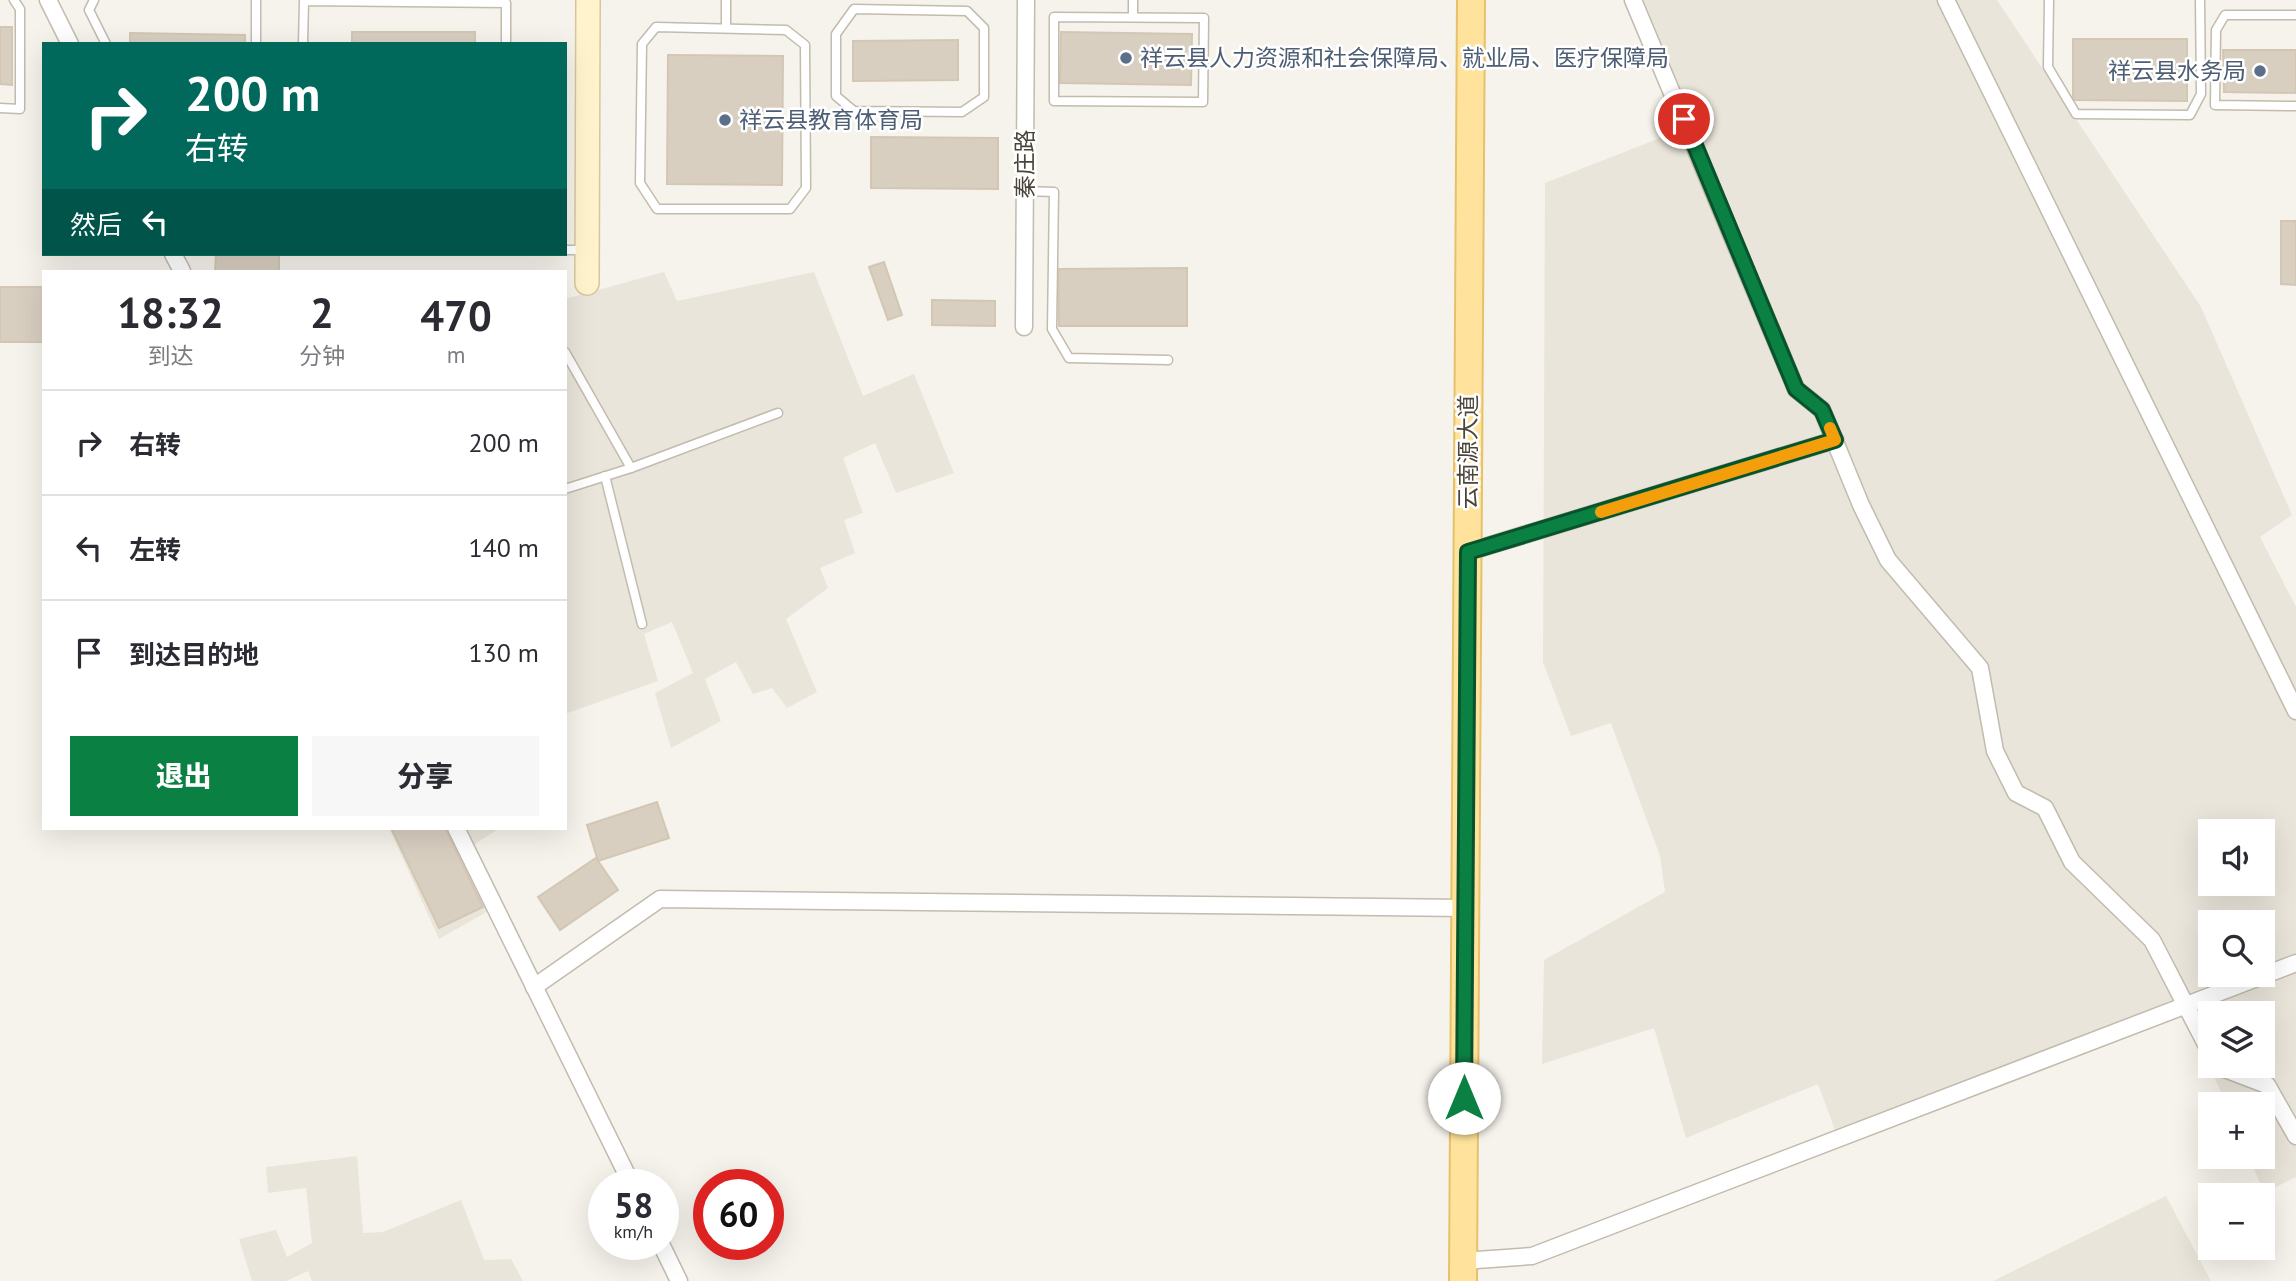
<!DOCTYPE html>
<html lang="zh">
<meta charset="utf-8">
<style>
:root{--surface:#fff;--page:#f7f7f7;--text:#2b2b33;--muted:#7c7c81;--line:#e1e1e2;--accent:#0b8043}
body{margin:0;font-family:"PT Sans","Noto Sans SC",sans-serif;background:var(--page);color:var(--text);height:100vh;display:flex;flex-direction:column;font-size:26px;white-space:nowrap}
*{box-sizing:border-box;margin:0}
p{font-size:23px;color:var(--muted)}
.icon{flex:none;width:38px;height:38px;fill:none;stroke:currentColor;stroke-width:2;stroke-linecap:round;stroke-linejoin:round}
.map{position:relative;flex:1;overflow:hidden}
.drawer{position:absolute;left:42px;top:270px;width:525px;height:560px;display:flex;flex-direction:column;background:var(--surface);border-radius:0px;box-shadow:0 7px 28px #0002}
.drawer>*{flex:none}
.top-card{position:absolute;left:42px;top:42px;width:525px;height:214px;border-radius:0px;box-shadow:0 7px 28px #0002;background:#00695c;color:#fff;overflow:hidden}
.tools{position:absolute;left:2198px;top:819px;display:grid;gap:14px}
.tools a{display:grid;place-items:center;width:77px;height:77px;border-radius:0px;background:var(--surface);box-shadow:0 7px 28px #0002;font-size:35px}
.speed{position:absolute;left:588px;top:1169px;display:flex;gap:14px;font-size:35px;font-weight:700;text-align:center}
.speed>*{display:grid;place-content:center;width:91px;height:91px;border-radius:50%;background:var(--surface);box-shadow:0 7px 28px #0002;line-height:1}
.speed small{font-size:18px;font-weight:400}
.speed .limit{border:10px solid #d22;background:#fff;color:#111}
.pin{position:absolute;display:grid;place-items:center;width:60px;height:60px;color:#fff;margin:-30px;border:4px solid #fff;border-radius:50%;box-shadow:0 2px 7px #0007}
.me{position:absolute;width:77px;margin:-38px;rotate:0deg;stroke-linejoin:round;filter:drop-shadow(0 0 5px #0008)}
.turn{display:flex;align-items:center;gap:24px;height:147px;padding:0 28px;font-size:32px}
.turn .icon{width:91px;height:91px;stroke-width:2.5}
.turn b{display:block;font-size:49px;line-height:60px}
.then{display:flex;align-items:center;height:66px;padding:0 28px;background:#0003;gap:14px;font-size:26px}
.eta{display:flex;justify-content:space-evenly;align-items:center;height:119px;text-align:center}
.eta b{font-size:42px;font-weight:800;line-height:49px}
.button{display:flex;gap:14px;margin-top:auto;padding:14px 28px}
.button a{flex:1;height:80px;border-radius:0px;background:var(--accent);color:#fff;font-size:28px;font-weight:800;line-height:80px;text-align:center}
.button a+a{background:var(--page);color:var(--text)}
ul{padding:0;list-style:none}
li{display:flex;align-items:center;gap:21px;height:105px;padding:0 28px;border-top:2px solid var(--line)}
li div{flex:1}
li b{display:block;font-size:26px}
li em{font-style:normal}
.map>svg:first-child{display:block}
</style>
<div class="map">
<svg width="2296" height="1281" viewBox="0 0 2296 1281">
<rect width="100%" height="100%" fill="#f6f3ec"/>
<g fill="#eae5da" fill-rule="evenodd">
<path d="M1626,0H1997L2201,307L2292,515L2260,537L2296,607V1177L2264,1193L2249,1157H2263V1104H2226L2185,1009L1839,1141L1818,1084L1686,1138L1654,1028L1542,1064L1544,960L1665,892L1660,856L1611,723L1571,736L1543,662L1545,183L1683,129ZM2210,831H2263V884H2210ZM2210,922H2263V975H2210ZM2210,1013H2263V1066H2210Z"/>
<path d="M664,272L677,301L814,272L863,396L914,374L954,473L896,493L875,443L843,458L863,513L844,520L855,553L820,568L828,588L786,619L817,692L787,708L772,688L753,694L736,662L705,679L721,721L671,748L655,693L693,673L672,622L644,634L658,681L565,714V299Z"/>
<path d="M389,828H500L469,848L499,905L439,939Z"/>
<path d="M357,1156L363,1233L383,1232L461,1200L484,1260L511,1259L523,1281H312L308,1271L286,1281H252L239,1239L276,1230L287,1257L312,1243L306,1188L268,1193L266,1167Z"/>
<path d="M2166,1196L2211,1281H1993Z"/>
</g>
<g fill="#d8cfc1" stroke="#d3c7b4" stroke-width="2">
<path d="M0,27H12V85L0,84Z"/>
<rect x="352" y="32" width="123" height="12"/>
<path d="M1061,32L1192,34L1191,85L1060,83Z"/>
<path d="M130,33L245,35V44H130Z"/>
<path d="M2073,39H2187V101L2073,100Z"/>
<path d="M958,40V80L853,81V41Z"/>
<path d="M2223,50H2296V93L2224,92Z"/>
<path d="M668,55L783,56L782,185L667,184Z"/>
<path d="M871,137L998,138V189L871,188Z"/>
<path d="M2281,221H2296V285L2281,284Z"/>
<path d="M216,254H279V271H215Z"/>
<path d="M884,262L902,315L888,320L869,267Z"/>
<path d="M1187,268V326H1059L1058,269Z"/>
<rect x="0" y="287" width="44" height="55"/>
<path d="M932,300L995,301V326L932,325Z"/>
<path d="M657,802L669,838L598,861L587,825Z"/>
<path d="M391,828H445L483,907L439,928Z"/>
<path d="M596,858L618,890L560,930L538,897Z"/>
</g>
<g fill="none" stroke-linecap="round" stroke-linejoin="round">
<g stroke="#c2bbae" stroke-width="11">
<g id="lane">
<path d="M94,0L89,10L106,44"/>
<path d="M256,0V44"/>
<path d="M2049,0L2048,67L2076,114L2190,115L2201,94L2200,0"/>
<path d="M854,9L967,11L984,28V97L962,112L854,111L836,96V34Z"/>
<path d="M2296,15H2225L2216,30L2215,105L2296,106"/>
<path d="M1054,17L1204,18L1203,102L1054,101Z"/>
<path d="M1133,17V0"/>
<path d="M656,27L786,30L805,45L806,188L790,209H657L640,183L642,44Z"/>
<path d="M726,27V0"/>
<path d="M303,44L304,1L506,3V44"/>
<path d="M0,108L20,109V9L14,0"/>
<path d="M1025,191L1054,192L1052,329L1069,358L1168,360"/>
<path d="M565,250H584"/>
<path d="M565,352L631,468"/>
<path d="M605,476L642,624"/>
<path d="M565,489L631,468L778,413"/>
</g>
</g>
<g stroke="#c2bbae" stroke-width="19">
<g id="street">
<path d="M48,0L70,44"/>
<path d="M1633,0L1796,389L1822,410L1861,505L1888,560L1980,668L1995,751L2016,793L2045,808L2072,862L2152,940L2210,1052"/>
<path d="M1946,0L2296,711"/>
<path d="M173,254L182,271"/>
<path d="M1024,327L1026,0"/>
<path d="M1468,552L1835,440"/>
<path d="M456,828L632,1185"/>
<path d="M534,987L660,899L1465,908"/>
<path d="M2217,1066L2267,1085L2296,1136"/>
<path d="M661,1244L679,1281"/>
<path d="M1463,1261L1532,1256L2296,963"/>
</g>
</g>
<g stroke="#d6c79b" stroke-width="26">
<path id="secondary" d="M587,283L588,0"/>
</g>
<g stroke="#e6c16a" stroke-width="30">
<path id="primary" d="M1463,1281L1471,0"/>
</g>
<use href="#lane" stroke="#fff" stroke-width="8"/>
<use href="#street" stroke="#fff" stroke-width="16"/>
<use href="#secondary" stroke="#fff3cd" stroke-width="23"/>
<use href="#primary" stroke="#ffe39c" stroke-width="26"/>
</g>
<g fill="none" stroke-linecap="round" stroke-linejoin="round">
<g stroke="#07532c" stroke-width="18">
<path id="route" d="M1464,1098L1468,552L1835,440L1822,410L1796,389L1684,119"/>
</g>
<use href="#route" stroke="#0b8043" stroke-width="12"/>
<path stroke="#f59e0b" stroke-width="12" d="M1601,512L1835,440L1830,428"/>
</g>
<g fill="#5c6f8a" stroke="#fff" stroke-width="2.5">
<circle cx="1126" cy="58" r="7"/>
<circle cx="2260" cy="71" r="7"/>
<circle cx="725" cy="120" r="7"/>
</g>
<g text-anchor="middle" stroke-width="5" stroke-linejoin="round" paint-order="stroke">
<g font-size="23" fill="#4e5e75" stroke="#fff" text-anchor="start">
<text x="1140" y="66">祥云县人力资源和社会保障局、就业局、医疗保障局</text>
<text x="2246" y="79" text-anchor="end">祥云县水务局</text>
<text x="739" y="128">祥云县教育体育局</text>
</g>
<g font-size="23" fill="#4b4439" stroke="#fff">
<text transform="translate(1025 164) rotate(-90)" y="8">秦庄路</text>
<text transform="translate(1468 452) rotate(-90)" y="8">云南源大道</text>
</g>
</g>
</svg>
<div class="tools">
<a><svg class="icon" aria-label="sound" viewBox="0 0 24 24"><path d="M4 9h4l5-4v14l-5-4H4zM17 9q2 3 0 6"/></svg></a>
<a><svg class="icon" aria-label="search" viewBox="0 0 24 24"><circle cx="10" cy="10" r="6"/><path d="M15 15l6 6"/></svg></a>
<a><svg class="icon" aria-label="layers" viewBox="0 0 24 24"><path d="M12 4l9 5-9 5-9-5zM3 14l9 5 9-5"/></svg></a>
<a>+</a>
<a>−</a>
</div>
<div class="speed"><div>58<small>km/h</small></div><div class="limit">60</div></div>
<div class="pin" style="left:1684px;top:119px;background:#d93025"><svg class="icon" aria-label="arrive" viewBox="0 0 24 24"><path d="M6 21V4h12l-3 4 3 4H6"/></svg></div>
<svg class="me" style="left:1464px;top:1098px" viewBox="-20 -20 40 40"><circle r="19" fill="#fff"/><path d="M0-13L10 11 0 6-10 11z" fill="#0b8043"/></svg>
<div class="top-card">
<div class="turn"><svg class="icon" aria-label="right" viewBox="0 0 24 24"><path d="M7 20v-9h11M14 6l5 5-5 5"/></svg><div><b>200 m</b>右转</div></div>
<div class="then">然后<svg class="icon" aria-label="left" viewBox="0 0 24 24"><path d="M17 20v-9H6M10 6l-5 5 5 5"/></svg></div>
</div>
<section class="drawer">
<div class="eta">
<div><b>18:32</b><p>到达</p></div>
<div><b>2</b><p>分钟</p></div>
<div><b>470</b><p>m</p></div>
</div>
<ul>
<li><svg class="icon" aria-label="right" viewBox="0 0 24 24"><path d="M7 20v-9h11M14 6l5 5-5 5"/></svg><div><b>右转</b></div><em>200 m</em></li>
<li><svg class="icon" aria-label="left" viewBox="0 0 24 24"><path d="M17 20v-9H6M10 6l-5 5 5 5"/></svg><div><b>左转</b></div><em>140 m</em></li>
<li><svg class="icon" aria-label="arrive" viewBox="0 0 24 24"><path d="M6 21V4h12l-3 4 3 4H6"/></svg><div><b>到达目的地</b></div><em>130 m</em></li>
</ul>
<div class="button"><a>退出</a><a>分享</a></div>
</section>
</div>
